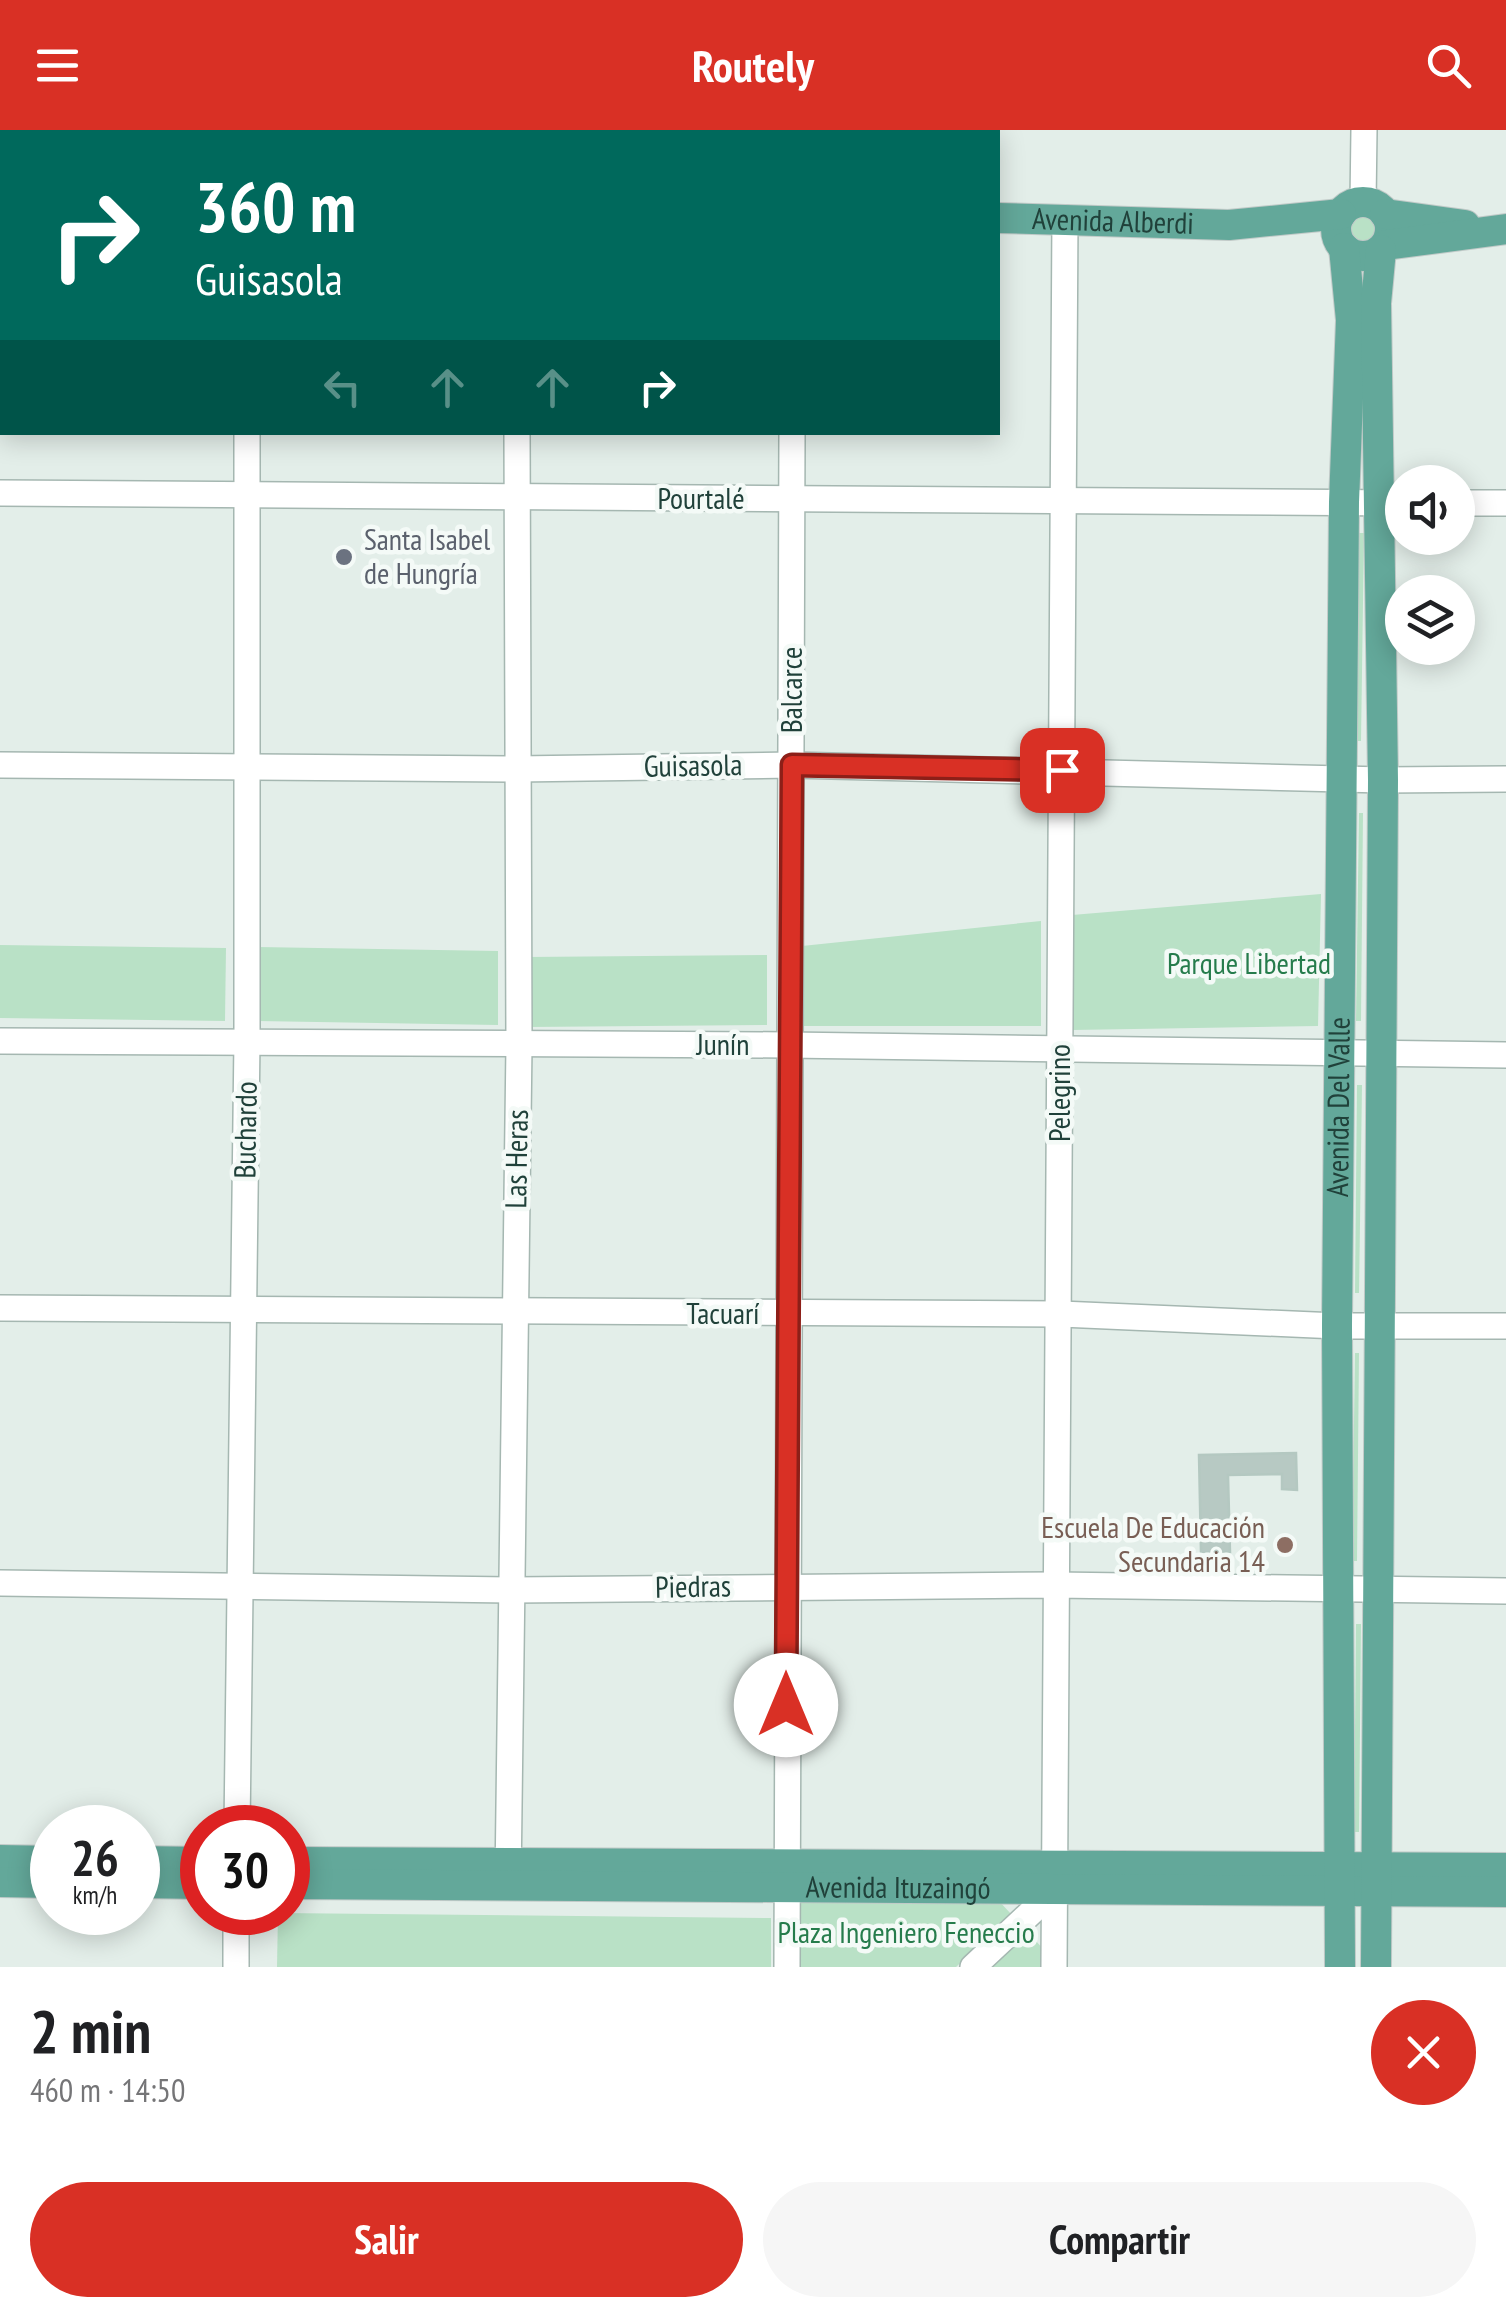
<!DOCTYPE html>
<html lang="es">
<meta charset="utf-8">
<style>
:root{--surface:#fff;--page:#f6f6f6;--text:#202124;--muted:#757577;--accent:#d93025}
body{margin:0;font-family:"PT Sans Narrow",sans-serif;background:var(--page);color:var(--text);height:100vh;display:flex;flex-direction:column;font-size:38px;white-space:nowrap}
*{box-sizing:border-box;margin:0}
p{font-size:32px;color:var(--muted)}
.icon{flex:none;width:55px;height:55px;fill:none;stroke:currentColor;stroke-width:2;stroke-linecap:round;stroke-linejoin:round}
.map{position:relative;height:1837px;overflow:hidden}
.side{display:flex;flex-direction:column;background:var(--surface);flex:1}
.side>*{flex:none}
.guide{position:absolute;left:0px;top:0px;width:1000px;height:305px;box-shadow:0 5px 25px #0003;background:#00695c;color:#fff;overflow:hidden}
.buttons{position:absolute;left:1385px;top:335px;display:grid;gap:20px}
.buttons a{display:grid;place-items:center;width:90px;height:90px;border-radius:50%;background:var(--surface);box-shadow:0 5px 25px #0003;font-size:50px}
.speed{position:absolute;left:30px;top:1675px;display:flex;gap:20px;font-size:50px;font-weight:700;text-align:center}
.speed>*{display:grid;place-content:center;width:130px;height:130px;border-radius:50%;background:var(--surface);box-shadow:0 5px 25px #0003;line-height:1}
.speed small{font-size:25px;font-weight:400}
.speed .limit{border:15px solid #d22;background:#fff;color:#111}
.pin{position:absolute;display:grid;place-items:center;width:85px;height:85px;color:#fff;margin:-42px;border-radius:20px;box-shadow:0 5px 15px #0006}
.me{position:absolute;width:110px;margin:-55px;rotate:0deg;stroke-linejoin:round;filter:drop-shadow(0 0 8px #0008)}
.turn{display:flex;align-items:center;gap:35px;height:210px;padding:0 30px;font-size:45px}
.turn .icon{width:130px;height:130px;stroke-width:2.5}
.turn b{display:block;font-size:70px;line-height:85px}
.lanes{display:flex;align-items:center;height:95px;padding:0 30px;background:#0003;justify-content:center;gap:50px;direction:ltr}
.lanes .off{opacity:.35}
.round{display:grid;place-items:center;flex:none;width:105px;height:105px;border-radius:52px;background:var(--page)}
.headline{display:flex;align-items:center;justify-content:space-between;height:170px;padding:0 30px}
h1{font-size:60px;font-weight:600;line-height:75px}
.button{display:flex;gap:20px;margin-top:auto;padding:20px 30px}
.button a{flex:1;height:115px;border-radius:60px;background:var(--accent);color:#fff;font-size:40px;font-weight:600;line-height:115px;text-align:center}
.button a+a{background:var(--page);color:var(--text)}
header{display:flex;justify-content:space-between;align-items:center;height:130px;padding:0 30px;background:var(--accent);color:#fff;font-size:45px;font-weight:600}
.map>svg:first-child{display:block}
</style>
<header><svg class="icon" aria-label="menu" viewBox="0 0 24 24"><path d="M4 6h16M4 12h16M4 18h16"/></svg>Routely<svg class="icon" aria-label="search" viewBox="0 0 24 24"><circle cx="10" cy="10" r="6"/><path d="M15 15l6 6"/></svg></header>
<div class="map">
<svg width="1506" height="1837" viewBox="0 0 1506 1837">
<rect width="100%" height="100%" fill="#e3eee9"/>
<g fill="#b9e1c6">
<circle cx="1365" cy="99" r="16"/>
<path d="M1359,403H1364L1361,611H1357Z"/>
<path d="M1359,683H1363L1361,891H1356Z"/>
<path d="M1321,764L1318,896L1072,900V785Z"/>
<path d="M1041,791V896H802V816Z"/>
<path d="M0,815L226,818L225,891L0,888Z"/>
<path d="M258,817L498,821V895L257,891Z"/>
<path d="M767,825V895L528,897L527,827Z"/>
<path d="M1357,955H1362L1359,1163H1355Z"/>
<path d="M1355,1223H1359L1357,1431H1352Z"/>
<path d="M1356,1494H1361L1359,1702H1354Z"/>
<path d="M997,1769L1012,1785L956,1837H799L801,1770Z"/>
<path d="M278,1783L771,1788V1837H277Z"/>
<path d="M1028,1802L1044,1820V1837H991Z"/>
</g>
<path fill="#b7c9c3" stroke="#b4c8c1" stroke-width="2.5" d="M1296,1323L1297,1360L1282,1359V1344L1228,1345L1230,1422H1201L1199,1325Z"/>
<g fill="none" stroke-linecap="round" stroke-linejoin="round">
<g stroke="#a5b7b1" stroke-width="28">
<g id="minor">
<path d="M251,2V0"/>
<path d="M503,2V0"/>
<path d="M1363,73L1364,0"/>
<path d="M0,363L1402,373"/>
<path d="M1458,373H1506"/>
<path d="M0,635L517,639L792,635L1383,650L1506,649"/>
<path d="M0,911L788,915L1506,925"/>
<path d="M0,1178L1061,1184L1337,1196H1506"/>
<path d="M0,1453L513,1460L1055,1455L1506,1461"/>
<path d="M237,1698L247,910V302"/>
<path d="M508,1752L519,915L517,302"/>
<path d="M236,1837V1782"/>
<path d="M787,1837L792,302"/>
<path d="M973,1837L1055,1760"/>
<path d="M1054,1837L1065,88"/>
</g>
</g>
<g stroke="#c1cac8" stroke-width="32">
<g id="major">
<circle cx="1363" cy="99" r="27"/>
<path d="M0,79H2"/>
<path d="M1385,84L1465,95"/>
<path id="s1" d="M998,88L1229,95L1341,84"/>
<path d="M1386,115L1506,99"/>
<path d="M0,1730L52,1731"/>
<path d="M138,1731L202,1732"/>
<path d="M288,1732L1506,1738"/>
<path d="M0,1752L52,1753"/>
<path d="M138,1753L202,1754"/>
<path id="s2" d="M288,1754L1506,1762"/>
<path id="s3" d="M1340,1837L1337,1196L1344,372L1351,190L1344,118"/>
<path d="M1376,1837L1383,650L1376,173L1381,120"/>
</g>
</g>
<use href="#minor" stroke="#fff" stroke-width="25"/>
<use href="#major" stroke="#63a89a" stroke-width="30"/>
</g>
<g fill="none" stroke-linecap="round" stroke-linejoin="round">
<g stroke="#8d1f18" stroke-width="25">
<path id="route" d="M786,1575L792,635L1062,640"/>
</g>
<use href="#route" stroke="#d93025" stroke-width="18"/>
</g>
<circle fill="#6b7280" stroke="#f4faf7" stroke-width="4" cx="344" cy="427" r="10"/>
<circle fill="#8d6e63" stroke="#f4faf7" stroke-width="4" cx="1285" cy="1415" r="10"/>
<g text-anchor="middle" stroke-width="9" stroke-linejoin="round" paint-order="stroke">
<g font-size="30" fill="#20413a" stroke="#f4faf7">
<text dy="10" stroke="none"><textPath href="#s1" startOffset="115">Avenida Alberdi</textPath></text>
<text x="701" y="379">Pourtalé</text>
<text transform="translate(792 560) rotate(-90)" y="10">Balcarce</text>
<text transform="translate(693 636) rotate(-1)" y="10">Guisasola</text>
<text x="723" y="925">Junín</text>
<text transform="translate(1060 963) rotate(-90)" y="10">Pelegrino</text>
<text dy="10" stroke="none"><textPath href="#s3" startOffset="860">Avenida Del Valle</textPath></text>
<text transform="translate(246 1000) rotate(-89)" y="10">Buchardo</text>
<text transform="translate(517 1029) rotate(-89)" y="10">Las Heras</text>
<text x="723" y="1194">Tacuarí</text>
<text transform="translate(693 1457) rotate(-1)" y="10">Piedras</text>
<text dy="10" stroke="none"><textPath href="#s2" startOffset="610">Avenida Ituzaingó</textPath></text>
</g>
<g font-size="30" fill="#5b616d" stroke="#f4faf7" text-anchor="start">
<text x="364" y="420">Santa Isabel<tspan x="364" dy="34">de Hungría</tspan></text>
</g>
<g font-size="30" fill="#267c4c" stroke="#f4faf7">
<text x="1249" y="844">Parque Libertad</text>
<text x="906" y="1813">Plaza Ingeniero Feneccio</text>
</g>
<g font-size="30" fill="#785e54" stroke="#f4faf7" text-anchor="end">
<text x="1265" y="1408">Escuela De Educación<tspan x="1265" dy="34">Secundaria 14</tspan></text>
</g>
</g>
</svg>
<div class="buttons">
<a><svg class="icon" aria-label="sound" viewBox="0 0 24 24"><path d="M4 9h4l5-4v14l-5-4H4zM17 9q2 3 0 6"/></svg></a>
<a><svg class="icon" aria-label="layers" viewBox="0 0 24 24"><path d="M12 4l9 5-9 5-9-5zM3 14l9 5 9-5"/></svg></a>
</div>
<div class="speed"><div>26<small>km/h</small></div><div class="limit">30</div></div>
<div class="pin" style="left:1062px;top:640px;background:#d93025"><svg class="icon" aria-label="arrive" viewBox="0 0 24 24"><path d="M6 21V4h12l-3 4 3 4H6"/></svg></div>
<svg class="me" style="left:786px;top:1575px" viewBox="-20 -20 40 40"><circle r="19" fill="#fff"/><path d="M0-13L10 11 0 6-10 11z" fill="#d93025"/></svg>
<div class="guide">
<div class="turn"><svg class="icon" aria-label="right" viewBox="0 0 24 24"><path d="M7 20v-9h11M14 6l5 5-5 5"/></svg><div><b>360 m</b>Guisasola</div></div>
<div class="lanes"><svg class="icon off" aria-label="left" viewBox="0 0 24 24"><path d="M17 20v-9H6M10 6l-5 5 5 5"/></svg><svg class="icon off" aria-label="ahead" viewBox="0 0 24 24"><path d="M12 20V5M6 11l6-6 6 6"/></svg><svg class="icon off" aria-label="ahead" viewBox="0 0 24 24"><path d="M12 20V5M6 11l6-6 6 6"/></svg><svg class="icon" aria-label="right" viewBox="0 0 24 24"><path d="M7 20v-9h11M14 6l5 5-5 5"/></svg></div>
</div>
</div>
<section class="side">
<div class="headline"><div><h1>2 min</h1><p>460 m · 14:50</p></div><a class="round" style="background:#d93025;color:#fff"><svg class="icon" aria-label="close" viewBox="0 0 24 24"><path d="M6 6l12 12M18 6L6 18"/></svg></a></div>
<div class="button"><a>Salir</a><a>Compartir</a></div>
</section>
